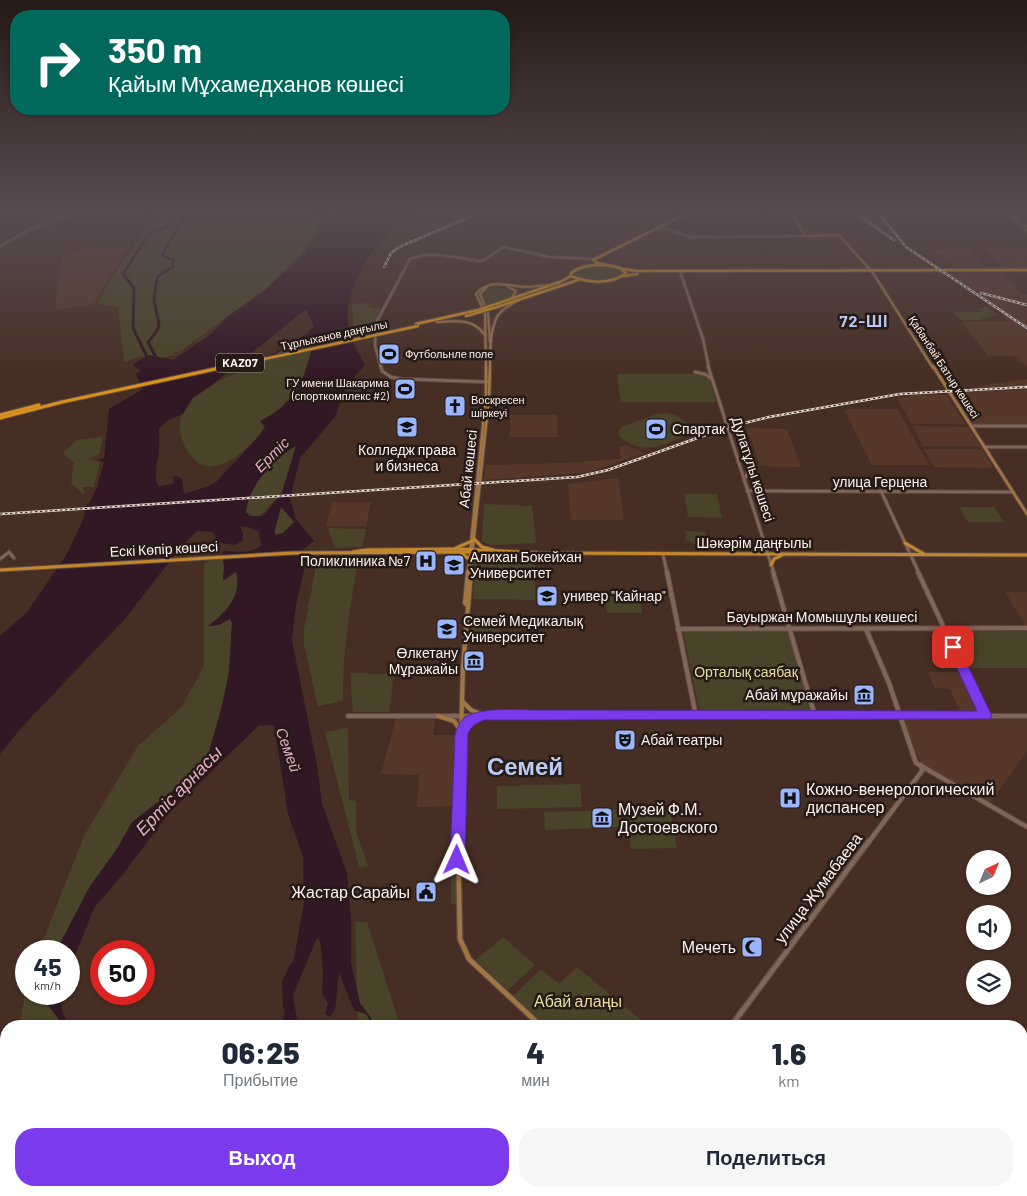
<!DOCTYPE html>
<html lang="ru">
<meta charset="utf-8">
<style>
:root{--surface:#fff;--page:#f6f6f7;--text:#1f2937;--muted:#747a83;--accent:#7c3aed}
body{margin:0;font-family:Barlow,sans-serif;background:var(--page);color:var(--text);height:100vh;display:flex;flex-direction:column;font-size:19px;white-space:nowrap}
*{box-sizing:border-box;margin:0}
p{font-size:16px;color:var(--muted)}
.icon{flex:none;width:28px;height:28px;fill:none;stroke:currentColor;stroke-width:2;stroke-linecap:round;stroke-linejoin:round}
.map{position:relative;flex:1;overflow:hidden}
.panel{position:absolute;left:0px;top:1020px;width:1028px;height:176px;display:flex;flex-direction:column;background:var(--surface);border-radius:20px 20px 0 0;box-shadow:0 1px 4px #0004}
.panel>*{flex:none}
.guide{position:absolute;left:10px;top:10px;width:500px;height:105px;border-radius:20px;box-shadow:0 1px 4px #0004;background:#00695c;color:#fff;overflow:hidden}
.needle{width:32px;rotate:44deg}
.buttons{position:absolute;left:966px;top:850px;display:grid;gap:10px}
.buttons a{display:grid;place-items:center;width:45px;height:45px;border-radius:50%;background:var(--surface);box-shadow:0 1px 4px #0004;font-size:25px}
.speed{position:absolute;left:15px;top:940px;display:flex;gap:10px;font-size:25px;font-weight:700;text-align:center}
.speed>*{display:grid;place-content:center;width:65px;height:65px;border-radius:50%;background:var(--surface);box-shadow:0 1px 4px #0004;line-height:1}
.speed small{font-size:12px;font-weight:400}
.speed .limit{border:8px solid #d22;background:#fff;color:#111}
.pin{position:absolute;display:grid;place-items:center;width:42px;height:42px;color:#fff;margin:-21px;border-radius:10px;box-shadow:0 2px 8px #0006}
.me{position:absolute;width:55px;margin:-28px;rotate:1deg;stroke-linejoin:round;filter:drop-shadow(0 0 4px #0008)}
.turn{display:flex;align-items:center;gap:18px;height:105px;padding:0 15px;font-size:22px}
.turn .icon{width:65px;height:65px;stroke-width:2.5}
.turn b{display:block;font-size:35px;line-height:42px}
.eta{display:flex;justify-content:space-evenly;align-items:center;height:85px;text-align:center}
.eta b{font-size:30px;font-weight:800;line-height:35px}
.primary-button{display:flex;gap:10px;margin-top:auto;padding:10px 15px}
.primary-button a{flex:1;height:58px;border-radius:20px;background:var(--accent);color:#fff;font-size:20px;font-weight:800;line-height:58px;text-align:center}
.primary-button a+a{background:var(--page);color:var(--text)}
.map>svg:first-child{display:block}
</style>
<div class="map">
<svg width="1027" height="1196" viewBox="0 0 1027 1196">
<rect width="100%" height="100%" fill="#472e24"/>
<g fill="#56382b">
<path d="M453,210H479L383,250L381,246L408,217L420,213Z"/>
<path d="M874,210L879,218L893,234H888L855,210Z"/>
<path d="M128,247L93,305L55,310L62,255L70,252Z"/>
<path d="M984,248H1027V268H1001Z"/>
<path d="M967,249L983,267H955L945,257L933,253V250Z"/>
<path d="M1004,273L1021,294H1027V367L1014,356H988L961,321H1006L1003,312L948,274Z"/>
<path d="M1027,379V388L983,390L978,386Z"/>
<path d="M1027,390V425H972L953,392Z"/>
<path d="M916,395H947L965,424H912L897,398Z"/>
<path d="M844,409H897L929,465H872Z"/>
<path d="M510,415H557L558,437H510Z"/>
<path d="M913,426L968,427L980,446H923Z"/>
<path d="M746,428L787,429L801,467L760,466L750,435L747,434Z"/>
<path d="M626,445L644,453L590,472L484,480L486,465L563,463L621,459L619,447Z"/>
<path d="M924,449H982L993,468L934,467Z"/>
<path d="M618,478L624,520H571L568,484Z"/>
<path d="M332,502H371L366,526H326Z"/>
<path d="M1005,592H1027V625H1025Z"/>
<path d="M928,672H963L982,714H961L950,689L935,688Z"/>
<path d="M902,717L1027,718V751L990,803L920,762Z"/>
<path d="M396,718H435L433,735H458L455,806L417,807L419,775L381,774Z"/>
<path d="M533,1190H604L599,1196H539Z"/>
</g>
<g fill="#494429">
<path d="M154,210H309L319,221L301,254L264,290L179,352L173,353L175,355L159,358L149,355L143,357L142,356L124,362L118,308C112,305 103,306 98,303L109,282L135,246Z"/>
<path d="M595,266C605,266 618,265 624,273C611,282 586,282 573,275L574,271Z"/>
<path d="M498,287L514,292L513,296L488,306L482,293L486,289Z"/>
<path d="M369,303V307L382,309L376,320L374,331L354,334L352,304Z"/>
<path d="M987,307L997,315L979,320H961L953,312H981L978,308Z"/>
<path d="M313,334C314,338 313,341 313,345C309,378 289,407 260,421L265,426L263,429C253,445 225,471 204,466C198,464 194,459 190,454C176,437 176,416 192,399C208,382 235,375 256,365C275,355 294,342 313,334Z"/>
<path d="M617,374H708L716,402H621Z"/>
<path d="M666,413L678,416L691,426V432L688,435C662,445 645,457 620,437L618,432L622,427L657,414Z"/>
<path d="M103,437L99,454L89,459L100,462L94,487H82L85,492L83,494L71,483L74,463L63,453L77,440Z"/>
<path d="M296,445C291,459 289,483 281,494C278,498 274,501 270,505C264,514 257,521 246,512C249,482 274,462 296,445Z"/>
<path d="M684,494H717L722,518L688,517Z"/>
<path d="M484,504L532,506L536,543L490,545L482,541Z"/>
<path d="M281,507L294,522L283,533L275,535V529Z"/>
<path d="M959,507H994L1004,522H968Z"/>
<path d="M328,528L366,529L362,547L335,548Z"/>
<path d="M685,531L705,532L708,540H724L726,547L697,546L686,539Z"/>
<path d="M222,554L224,567L223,580L228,579L236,571C237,575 239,580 239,583C238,600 222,616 209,626L219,625L230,618L232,623L229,672L222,706L209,752L180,785L132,823L56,951H39L84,836L138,746L182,707L204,665V564Z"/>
<path d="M351,554H356L359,558C350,606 342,653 343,701L318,706L304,645V629L318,556Z"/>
<path d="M475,563H535V600L473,599Z"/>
<path d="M605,593H639L642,613H607Z"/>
<path d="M500,622V634H471L472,623Z"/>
<path d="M950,630H1027V668H968Z"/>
<path d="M683,631H788L812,713H700Z"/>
<path d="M350,673L394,674L389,712H353Z"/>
<path d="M348,728L349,800L356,801V831L368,866L359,867L325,732Z"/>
<path d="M580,784L582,807L497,809V786Z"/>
<path d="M620,810L622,827L545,830L544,812Z"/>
<path d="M626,810H670L677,848L631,849Z"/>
<path d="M457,861L458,905L451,904V862Z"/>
<path d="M355,922H367L400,1026H358Z"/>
<path d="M503,937L535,965L508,990L476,960Z"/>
<path d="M577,967L648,1026H546L513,996L541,969L559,984Z"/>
<path d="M26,985V994H48L47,1004L64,1026H20Z"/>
<path d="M6,1129V1190H119L118,1196H0V1174Z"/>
<path d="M380,1190H529L535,1196H383Z"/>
</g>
<g fill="#321825" fill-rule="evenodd">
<path d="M311,210H324L331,216L342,210H414C380,233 337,291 350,333C353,344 360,355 365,365L346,386L335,417L300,458L290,499L296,519L314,541L301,551L302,559L305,566L296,605L292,640L317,765L322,804L347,873L351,918V963L360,1003L371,1018L372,1025L366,1014L354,1010L339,973L335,1010L330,1017L325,1014L328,1003L322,994L323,970L320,941L317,938L293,995L298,1026H282L304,902L303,857L288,814L274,725L258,726L169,813L124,873L94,908L69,971V951H56L90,886L117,849L132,822L180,785L209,752L222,706L229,672L232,623L230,619L219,625L208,626C226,613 242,596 236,572L223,580L224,567L222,554L224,551C237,551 251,555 261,545L259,532L246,526L240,527L243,533V540L236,545C222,543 218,545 213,532L197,531L181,547L124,620L21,728L0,754V636L27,612L67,554L83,520L87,504L90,502L98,484L104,462L97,460L104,458L109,409L143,389L135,373L142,371L135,367L133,364L149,355L173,360L211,334L227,317L262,293L305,253C307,247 316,236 320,230H315L321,219L315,217ZM306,309L314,326L307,334L252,366L311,335H315C306,374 299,403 260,421L265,427L260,435L216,482L209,486L184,494L182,479L176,476L173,477V484L159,486L156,481V468L159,452V429L166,421L183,414L193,398L212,385ZM296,446L282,492L266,513L261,516H250L246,512C249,485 273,458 296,446ZM281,507L294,522L283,533L275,535V529Z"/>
<path d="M48,994H63C60,1009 62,1014 70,1026H64L47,1004Z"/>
<path d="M315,1190H365L369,1196H319Z"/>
</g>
<path fill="#472e24" d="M254,496L253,498L83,508L84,507Z"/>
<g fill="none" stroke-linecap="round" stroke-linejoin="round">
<path stroke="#321825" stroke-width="2" d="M286,1190L288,1196"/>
<g stroke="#321825" stroke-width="3">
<path d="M149,361L133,328L134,288L123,274L148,235L166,227L179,210"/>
<path d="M156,363L158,361L148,342C165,322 158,326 155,305C153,295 156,285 158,276L173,267V260L162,255L188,210"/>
</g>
<g stroke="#321825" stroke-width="8">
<path d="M287,1006L286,983L294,966"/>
<path d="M122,1190V1196"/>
</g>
<g stroke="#5e4a42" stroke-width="4">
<g id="tertiary-far3">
<path d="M1022,226H1027"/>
<path d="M658,227L691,237L805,236"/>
<path d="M0,246L31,229L86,210"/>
<path d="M680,271L703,339L709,368"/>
<path d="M381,368L375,345L376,323L410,259C433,250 456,258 479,261L484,260L504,247L550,257L594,259"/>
</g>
</g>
<g stroke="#5e4a42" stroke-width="4.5">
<g id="tertiary-far2">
<path d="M381,366L382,371L391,377L401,379L489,382"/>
<path d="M708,366L774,573"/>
<path d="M695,372L705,374L712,379"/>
<path d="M971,426H1027"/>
<path d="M984,447H1027"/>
<path d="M744,480L748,472L755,469"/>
<path d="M747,491L1013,492"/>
<path d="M881,491L919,573"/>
<path d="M663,554L667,573"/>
<path d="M0,559L9,552L14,558"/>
</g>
</g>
<g stroke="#5e4a42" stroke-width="6">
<g id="tertiary-far1">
<path d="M667,572L696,716"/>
<path d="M773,572L815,716"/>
<path d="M918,572L985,716"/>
<path d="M678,629L1027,628"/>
<path d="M866,629L889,683L916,763L1027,827"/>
<path d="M348,716H1027"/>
<path d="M868,843L922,771L921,765"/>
</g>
</g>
<g stroke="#5e4a42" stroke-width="7">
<g id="tertiary">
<path d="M731,1026L869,841"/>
<path d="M896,1190L903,1196"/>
</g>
</g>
<g stroke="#5e4a42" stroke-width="4">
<g id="secondary-far3">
<path d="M791,210L805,236L839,235L873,273L933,368"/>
<path d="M1006,210L1027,231"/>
<path d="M487,287L480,294L488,313L490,342"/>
<path d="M508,287L516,291L512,298"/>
<path d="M437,322C454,321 473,318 484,334"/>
<path d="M486,368L485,313L476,294C489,278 507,286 524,287C532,287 540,286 548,285"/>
<path d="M490,368C490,353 490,330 497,317C501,309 512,304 519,300"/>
</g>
</g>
<g stroke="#5e4a42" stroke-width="4.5">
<g id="secondary-far2">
<path d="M933,366L1027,514"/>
<path d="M468,573L486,397V366"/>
<path d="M470,573L489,397L490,366"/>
</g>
</g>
<g stroke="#5e4a42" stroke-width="6">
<g id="secondary-far1">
<path d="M467,605L465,603L468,572"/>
<path d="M463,702L471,710L484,715"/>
<path d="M438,716L454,721L461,731"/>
<path d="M462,733L468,722L484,716"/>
<path d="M458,843L463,667L471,572"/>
</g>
</g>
<g stroke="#5e4a42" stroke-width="7">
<g id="secondary">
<path d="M458,841L460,939L469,959L541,1026"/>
<path d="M724,1190L731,1196"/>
</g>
</g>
<g stroke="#5e4a42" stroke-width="5">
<g id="primary">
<path d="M474,539L482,547L493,550"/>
<path d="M905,543L924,554"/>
<path d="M456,548L472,541"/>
<path d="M353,552L366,550L459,549L538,553L1027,555"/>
<path d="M460,552L469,559"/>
<path d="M472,562L478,556L487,552"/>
<path d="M771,565L774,559L782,555"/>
<path d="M0,570L293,553L470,552"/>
</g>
</g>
<g stroke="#5e4a42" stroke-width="4.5">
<g id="trunk-far1">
<path d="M594,259L596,263L607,265"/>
<path d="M593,260L694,210"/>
<path d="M607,265L620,268L626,273C611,285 588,283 571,276V273C582,265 594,265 607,265Z"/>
<path d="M623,269L637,271L1027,270"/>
<path d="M624,276L637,274"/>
<path d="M493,305L560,282L571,276"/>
<path d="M497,307L578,280"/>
<path d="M466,316L480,312"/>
<path d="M416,324L478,310"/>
</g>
</g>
<g stroke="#5e4a42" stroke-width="5">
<g id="trunk">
<path d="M0,415L39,405"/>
<path d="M0,418L62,402"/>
</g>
</g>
<use href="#tertiary-far3" stroke="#816559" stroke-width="2"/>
<use href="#tertiary-far2" stroke="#816559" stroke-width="2.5"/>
<use href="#tertiary-far1" stroke="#816559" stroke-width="4"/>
<use href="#tertiary" stroke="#816559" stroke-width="4.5"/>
<use href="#secondary-far3" stroke="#a27642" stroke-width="2"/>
<use href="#secondary-far2" stroke="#a27642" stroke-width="2.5"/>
<use href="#secondary-far1" stroke="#a27642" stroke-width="4"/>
<use href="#secondary" stroke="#a27642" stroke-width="4.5"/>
<use href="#primary" stroke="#c3862b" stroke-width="3"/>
<use href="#trunk-far1" stroke="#d9911c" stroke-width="2.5"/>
<use href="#trunk" stroke="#d9911c" stroke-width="3"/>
<g stroke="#e5d6d0" stroke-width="2.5">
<g id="rail">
<path d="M851,210L894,240"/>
<path d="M876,210L906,247L1027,328"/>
<path d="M384,267L391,253L399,247L486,210"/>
<path d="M981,293L1027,305"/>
<path d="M0,514L577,477L608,470L728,427L769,417L900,394L1027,387"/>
</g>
</g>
<use href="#rail" stroke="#251a15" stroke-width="1" stroke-dasharray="2.5" stroke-linecap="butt"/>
<g stroke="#5e4a42" stroke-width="4.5" stroke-linecap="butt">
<g id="trunk-bridge-far1">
<path d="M478,310L493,305"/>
<path d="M480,312L497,307"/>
<path d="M223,368L418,326"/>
</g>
</g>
<g stroke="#5e4a42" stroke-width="5" stroke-linecap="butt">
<path id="trunk-bridge" d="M62,402L229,366"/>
</g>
<use href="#trunk-bridge-far1" stroke="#d9911c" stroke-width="2.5"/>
<use href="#trunk-bridge" stroke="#d9911c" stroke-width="3"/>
</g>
<linearGradient id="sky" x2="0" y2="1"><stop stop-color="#271914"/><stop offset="0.56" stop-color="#584c50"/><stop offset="1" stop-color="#584c50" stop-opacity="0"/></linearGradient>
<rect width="1027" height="378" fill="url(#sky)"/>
<path fill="#7c3aed" stroke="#51269a" d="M953,643L959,647L992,716L990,719L536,720H485C476,723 472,725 468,734L465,860L462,865L457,867L452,865L450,860L455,734C457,730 459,723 462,720C475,706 519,710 536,710L977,711L947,647Z"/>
<defs>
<g id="stadium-square" transform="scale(1.125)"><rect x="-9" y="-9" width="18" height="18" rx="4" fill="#9bb5fd" stroke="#251a15"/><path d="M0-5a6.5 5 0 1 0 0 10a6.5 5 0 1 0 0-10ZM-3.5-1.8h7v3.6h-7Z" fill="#111"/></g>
<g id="church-square" transform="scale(1.125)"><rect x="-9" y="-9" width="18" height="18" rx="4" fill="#9bb5fd" stroke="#251a15"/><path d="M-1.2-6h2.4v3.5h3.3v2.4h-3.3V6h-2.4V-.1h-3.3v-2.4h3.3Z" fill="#111"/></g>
<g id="university-square" transform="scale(1.125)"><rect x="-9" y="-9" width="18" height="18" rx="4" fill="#9bb5fd" stroke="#251a15"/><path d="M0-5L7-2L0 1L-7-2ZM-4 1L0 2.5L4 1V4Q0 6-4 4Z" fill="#111"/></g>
<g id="hospital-square" transform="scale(1.125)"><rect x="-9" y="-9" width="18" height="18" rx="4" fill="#9bb5fd" stroke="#251a15"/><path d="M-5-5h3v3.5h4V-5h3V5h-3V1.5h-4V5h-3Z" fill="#111"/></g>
<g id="museum-square" transform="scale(1.125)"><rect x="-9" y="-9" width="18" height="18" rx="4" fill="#9bb5fd" stroke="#251a15"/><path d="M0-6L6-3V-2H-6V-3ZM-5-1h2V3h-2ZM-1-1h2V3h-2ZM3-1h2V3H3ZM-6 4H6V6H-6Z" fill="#111"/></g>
<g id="theatre-square" transform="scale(1.125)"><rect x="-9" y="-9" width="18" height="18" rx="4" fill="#9bb5fd" stroke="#251a15"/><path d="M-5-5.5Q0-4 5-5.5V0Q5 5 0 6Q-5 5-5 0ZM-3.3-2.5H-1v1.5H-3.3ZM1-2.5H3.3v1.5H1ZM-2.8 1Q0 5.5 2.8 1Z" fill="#111"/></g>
<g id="civic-square" transform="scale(1.125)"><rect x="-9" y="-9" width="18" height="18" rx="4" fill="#9bb5fd" stroke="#251a15"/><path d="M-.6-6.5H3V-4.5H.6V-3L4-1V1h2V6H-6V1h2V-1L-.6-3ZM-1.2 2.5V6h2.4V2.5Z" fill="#111"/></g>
<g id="mosque-square" transform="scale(1.125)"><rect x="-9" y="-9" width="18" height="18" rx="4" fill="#9bb5fd" stroke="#251a15"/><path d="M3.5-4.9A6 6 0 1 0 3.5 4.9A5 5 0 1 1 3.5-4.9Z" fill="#111"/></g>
</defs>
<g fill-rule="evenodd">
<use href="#stadium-square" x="389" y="354"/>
<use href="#stadium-square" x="405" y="389"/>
<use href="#church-square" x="455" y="406"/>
<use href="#university-square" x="407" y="427"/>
<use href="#stadium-square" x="656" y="429"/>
<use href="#hospital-square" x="426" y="561"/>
<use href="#university-square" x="454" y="565"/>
<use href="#university-square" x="547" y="596"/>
<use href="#university-square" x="447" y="629"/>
<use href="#museum-square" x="474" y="661"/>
<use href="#museum-square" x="864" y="695"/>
<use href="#theatre-square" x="625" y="740"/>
<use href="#hospital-square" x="790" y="798"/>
<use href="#museum-square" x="602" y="818"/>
<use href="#civic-square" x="426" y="892"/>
<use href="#mosque-square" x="752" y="947"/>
</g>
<g text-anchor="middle" stroke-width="5" stroke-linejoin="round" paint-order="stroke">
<g font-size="11" fill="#fef0eb" stroke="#251a15">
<text transform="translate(334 335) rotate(-12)" y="4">Тұрлыханов даңғылы</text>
<text transform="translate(944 367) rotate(57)" y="4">Қабанбай Батыр көшесі</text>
</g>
<g font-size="11" fill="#fef0eb" stroke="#251a15" text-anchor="start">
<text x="405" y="358">Футбольнле поле</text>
<text x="389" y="387" text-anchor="end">ГУ имени Шакарима<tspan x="389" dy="13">(спорткомплекс #2)</tspan></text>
<text x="471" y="404">Воскресен<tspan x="471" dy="13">шіркеуі</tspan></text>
</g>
<rect fill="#251a15" stroke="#bdb0ab" stroke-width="1" x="216" y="353.5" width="48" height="19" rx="4"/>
<g font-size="12" font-weight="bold" fill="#fef0eb">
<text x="240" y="367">KAZ07</text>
</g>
<g font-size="14" fill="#fef0eb" stroke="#251a15" text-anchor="start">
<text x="672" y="434">Спартак</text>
<text x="407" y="455" text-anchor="middle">Колледж права<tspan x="407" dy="16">и бизнеса</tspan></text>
<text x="470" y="562">Алихан Бокейхан<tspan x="470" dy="16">Университет</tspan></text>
<text x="410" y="566" text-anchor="end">Поликлиника №7</text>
<text x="563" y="601">универ "Кайнар"</text>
<text x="463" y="626">Семей Медикалық<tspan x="463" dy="16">Университет</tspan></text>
<text x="458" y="658" text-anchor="end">Өлкетану<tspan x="458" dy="16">Мұражайы</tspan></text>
<text x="848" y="700" text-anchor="end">Абай мұражайы</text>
<text x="641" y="745">Абай театры</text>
</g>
<g font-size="14" fill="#fef0eb" stroke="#251a15">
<text transform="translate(468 469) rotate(-84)" y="5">Абай көшесі</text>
<text transform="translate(753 469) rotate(72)" y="5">Дулатұлы көшесі</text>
<text x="880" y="487">улица Герцена</text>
<text x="754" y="548">Шәкәрім даңғылы</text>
<text transform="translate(164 549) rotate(-3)" y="5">Ескі Көпір көшесі</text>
<text x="822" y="622">Бауыржан Момышұлы көшесі</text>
</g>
<g font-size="14" fill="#e7dca2" stroke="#251a15">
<text x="746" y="677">Орталық саябақ</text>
</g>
<g font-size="15" font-style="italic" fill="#e6acc7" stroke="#251a15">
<text transform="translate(272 455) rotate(-45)" y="5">Ертіс</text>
<text transform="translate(288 750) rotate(70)" y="5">Семей</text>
</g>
<g font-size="16" font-weight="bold" letter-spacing="1" fill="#bbcaf4" stroke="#251a15">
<text x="864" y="327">72-ШІ</text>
</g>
<g font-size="16" fill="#fef0eb" stroke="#251a15" text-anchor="start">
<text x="806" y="795">Кожно-венерологический<tspan x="806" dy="18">диспансер</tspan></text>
<text x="618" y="815">Музей Ф.М.<tspan x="618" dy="18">Достоевского</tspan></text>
<text x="410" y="898" text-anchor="end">Жастар Сарайы</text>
<text x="736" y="953" text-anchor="end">Мечеть</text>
</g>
<g font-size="16" fill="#fef0eb" stroke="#251a15">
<text transform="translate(818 888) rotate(-53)" y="6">улица Жумабаева</text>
</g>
<g font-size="16" fill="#e7dca2" stroke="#251a15">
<text x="578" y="1007">Абай алаңы</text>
</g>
<g font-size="18" font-style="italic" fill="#e6acc7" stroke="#251a15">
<text transform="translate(179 791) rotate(-46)" y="6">Ертіс арнасы</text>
</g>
<g font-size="24" font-weight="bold" fill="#bbcaf4" stroke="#251a15">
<text x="525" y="775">Семей</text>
</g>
</g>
</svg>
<div class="buttons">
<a><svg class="needle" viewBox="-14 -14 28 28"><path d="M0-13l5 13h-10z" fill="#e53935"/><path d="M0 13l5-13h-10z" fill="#747a83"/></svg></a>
<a><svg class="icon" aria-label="sound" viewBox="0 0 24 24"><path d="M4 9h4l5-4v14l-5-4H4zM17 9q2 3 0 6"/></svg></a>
<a><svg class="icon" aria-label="layers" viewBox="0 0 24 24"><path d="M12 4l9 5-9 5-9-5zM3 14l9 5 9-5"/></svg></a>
</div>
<div class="speed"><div>45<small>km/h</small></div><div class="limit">50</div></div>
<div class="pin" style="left:953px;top:647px;background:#d93025"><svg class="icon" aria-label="arrive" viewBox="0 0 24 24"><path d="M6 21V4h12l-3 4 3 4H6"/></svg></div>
<svg class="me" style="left:457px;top:860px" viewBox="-20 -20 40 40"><path d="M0-17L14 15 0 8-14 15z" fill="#7c3aed" stroke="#fff" stroke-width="4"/></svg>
<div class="guide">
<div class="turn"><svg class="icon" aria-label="right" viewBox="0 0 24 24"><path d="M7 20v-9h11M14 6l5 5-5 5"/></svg><div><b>350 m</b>Қайым Мұхамедханов көшесі</div></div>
</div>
<section class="panel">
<div class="eta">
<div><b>06:25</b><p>Прибытие</p></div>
<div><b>4</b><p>мин</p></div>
<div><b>1.6</b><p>km</p></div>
</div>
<div class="primary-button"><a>Выход</a><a>Поделиться</a></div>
</section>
</div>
